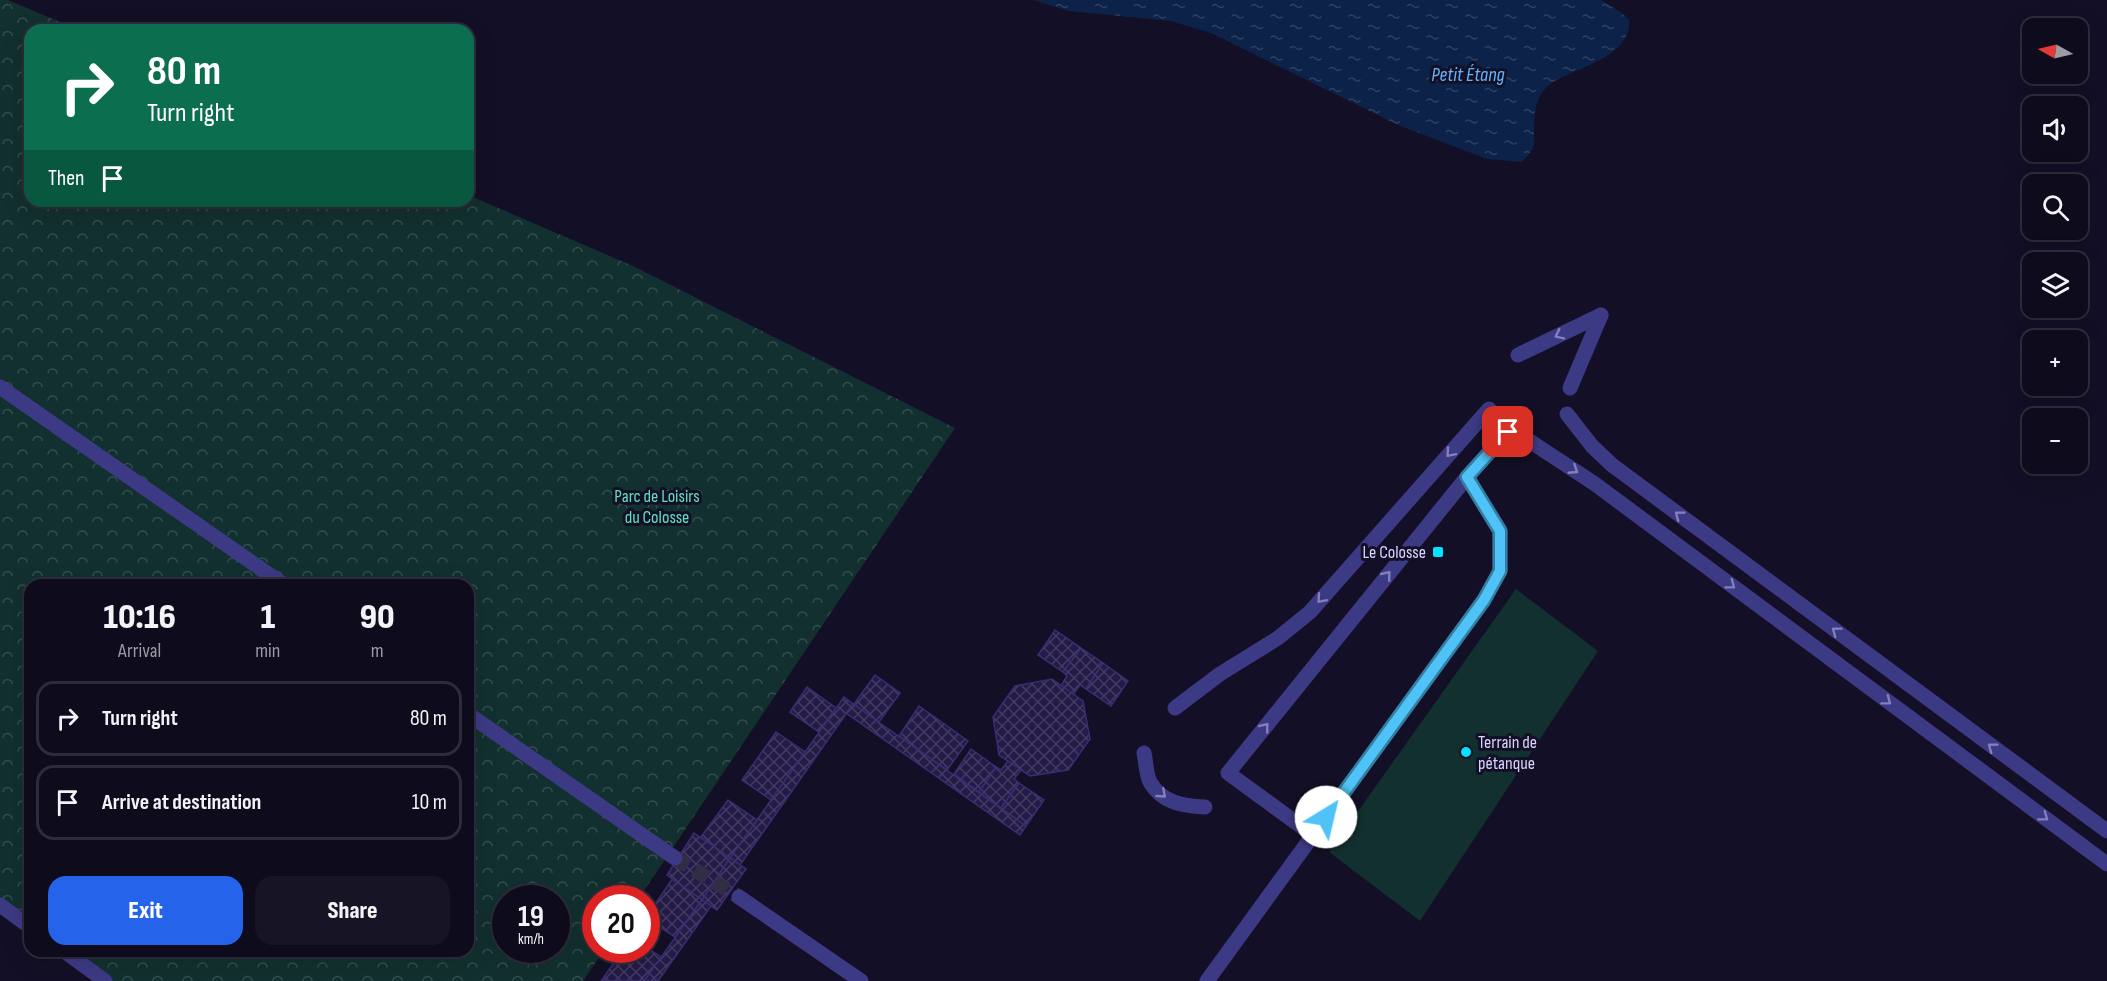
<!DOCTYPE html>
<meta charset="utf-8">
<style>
:root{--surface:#0e0b1c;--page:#171425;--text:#f1f3f6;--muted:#9b9ba3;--line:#2e2b3b;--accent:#2563eb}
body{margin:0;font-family:"Sofia Sans Condensed",sans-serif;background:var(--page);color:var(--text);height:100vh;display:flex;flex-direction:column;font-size:22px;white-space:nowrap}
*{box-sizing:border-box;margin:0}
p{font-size:20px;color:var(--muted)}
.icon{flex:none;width:33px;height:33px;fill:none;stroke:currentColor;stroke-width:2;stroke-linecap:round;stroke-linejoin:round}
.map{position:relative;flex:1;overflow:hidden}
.side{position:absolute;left:24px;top:579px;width:450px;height:378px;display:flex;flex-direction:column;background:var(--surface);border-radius:18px;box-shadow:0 6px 24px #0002,0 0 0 2px var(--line)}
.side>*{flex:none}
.guide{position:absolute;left:24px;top:24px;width:450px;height:183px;border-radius:18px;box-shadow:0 6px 24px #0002,0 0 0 2px var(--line);background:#0b6e4f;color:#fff;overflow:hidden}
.needle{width:39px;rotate:278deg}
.tools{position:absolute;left:2022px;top:18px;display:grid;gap:12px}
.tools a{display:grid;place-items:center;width:66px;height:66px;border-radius:12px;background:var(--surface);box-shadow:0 6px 24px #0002,0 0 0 2px var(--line);font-size:30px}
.speed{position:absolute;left:492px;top:885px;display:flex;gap:12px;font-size:30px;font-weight:700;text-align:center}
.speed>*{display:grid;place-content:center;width:78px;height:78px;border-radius:50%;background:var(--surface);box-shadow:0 6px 24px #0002,0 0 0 2px var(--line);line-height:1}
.speed small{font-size:15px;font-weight:400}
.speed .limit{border:9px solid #d22;background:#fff;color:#111}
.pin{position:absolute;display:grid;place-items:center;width:51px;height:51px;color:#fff;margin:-26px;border-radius:12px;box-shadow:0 3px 9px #0006}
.me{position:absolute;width:66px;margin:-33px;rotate:36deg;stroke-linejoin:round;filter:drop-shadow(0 0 4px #0008)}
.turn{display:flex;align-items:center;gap:21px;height:126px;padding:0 24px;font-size:27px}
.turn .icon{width:78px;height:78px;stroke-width:2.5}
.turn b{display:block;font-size:42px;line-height:51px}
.then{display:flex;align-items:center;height:57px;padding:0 24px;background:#0003;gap:12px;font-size:22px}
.eta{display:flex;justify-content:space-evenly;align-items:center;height:102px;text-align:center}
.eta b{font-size:36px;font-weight:800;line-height:42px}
.action{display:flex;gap:12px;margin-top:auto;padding:12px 24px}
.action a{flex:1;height:69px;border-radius:18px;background:var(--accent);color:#fff;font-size:24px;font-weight:800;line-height:69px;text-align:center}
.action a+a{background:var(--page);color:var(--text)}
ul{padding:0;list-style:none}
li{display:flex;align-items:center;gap:18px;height:75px;margin:0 12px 9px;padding:0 12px;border:3px solid var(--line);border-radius:18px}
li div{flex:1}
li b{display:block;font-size:22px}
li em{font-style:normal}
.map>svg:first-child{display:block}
</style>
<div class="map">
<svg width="2107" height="981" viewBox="0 0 2107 981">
<defs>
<pattern id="park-crowns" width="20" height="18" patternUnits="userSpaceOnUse" patternTransform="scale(1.5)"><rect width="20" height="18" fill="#12302f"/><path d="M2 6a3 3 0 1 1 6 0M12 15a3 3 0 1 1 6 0" fill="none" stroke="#344d4e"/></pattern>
<pattern id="water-ripples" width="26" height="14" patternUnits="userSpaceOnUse" patternTransform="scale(1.5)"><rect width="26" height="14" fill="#0c2248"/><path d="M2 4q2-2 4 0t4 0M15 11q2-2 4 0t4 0" fill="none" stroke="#2f4163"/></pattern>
<pattern id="building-cross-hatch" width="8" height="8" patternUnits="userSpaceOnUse" patternTransform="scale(1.5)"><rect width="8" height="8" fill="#241b47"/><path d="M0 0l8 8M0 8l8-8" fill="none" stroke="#433b63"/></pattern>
</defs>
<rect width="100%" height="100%" fill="#130f26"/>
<path fill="url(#park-crowns)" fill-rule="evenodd" d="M0,0H8L79,30H30V201H468V195L633,266L955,428L639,898H596V950H604L583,981H105L60,951H468V585H30V931L0,911ZM506,898H556V950H506Z"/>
<path fill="#12302f" d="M1516,589L1598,651L1420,921L1329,852Z"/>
<path fill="url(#water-ripples)" d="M1033,0H1601L1622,13L1629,20C1632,59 1573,67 1548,86C1534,98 1534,117 1534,134C1534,138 1535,144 1533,148C1531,153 1525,158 1522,162L1487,159L1398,125L1211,33L1171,21L1069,11Z"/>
<g fill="url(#building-cross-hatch)" stroke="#3b2d73" stroke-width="1.5">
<path d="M1055,630L1081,648L1063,672L1038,655Z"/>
<path d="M1081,648L1103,663L1086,689L1080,685L1073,695L1061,686L1067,676L1063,672Z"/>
<path d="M1103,663L1128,681L1111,706L1086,689Z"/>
<path d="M875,675L900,693L879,722L854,704Z"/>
<path d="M1052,679L1083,701L1090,739L1068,770L1030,776L999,755L993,717L1015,686Z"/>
<path d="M807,687L836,708L819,732L790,712Z"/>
<path d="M844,697L853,704L740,865L730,858Z"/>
<path d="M853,704L1026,826L1020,835L846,713Z"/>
<path d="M919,706L968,741L947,770L899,736Z"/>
<path d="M776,732L805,752L771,800L742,780Z"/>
<path d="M971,749L996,767L979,792L954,774Z"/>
<path d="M1008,761L1021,770L1014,779L1019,783L1001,808L979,792L996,767L1001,770Z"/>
<path d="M1019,783L1044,800L1026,826L1001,808Z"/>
<path d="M728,800L757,820L730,858L701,837Z"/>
<path d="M694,833L730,858L702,900L667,875Z"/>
<path d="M730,858L746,869L717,910L702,900Z"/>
<path d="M672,879L702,900L675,937L646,918Z"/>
<path d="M702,900L711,906L658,981H644Z"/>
<path d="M646,947L661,957L644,981H601L623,950H646Z"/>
</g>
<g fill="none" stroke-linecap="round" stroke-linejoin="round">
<path stroke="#312d47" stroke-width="15" stroke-dasharray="15 8" stroke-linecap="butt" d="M675,858L739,897"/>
<g stroke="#3d3a85" stroke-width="15">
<path d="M1518,355L1601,315"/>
<path d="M1570,388L1601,315"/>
<path d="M1567,414L1592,446L1612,465L2107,831"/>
<path d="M1525,438L1595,484L2107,864"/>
<path d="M1175,708L1220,674L1278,638L1310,612L1489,409"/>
<path d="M1144,753C1146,762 1146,774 1150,782C1162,803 1183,806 1205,807"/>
<path d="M1313,835L1228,773L1467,477L1507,432"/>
<path d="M0,905L30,927"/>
<path d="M64,951L105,981"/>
<path d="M1207,981L1484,600L1500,571V531L1467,477"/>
</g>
<g stroke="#3d3a85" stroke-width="15">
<path d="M0,387L284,585"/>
<path d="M468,714L675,858"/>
<path d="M739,897L861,981"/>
</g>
</g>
<defs><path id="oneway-chevron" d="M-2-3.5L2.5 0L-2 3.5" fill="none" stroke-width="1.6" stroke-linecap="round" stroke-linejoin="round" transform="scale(1.5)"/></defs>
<g stroke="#837fbc">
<use href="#oneway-chevron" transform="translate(1559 335) rotate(154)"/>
<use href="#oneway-chevron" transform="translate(1450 453) rotate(131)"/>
<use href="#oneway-chevron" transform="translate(1574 470) rotate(33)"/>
<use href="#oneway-chevron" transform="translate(1679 515) rotate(-143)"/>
<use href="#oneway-chevron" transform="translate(1387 575) rotate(-51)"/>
<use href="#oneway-chevron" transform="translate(1731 585) rotate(37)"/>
<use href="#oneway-chevron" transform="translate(1321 599) rotate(131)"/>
<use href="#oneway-chevron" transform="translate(1836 631) rotate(-143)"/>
<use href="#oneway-chevron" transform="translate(1887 701) rotate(37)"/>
<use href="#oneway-chevron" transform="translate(1265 727) rotate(-51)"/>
<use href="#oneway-chevron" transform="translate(1992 747) rotate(-143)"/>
<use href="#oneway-chevron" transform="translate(1162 794) rotate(41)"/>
<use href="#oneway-chevron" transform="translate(2044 817) rotate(37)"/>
</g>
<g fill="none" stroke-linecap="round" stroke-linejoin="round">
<g stroke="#337fa1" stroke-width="15">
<path id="route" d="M1326,817L1484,600L1500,571V531L1467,477L1508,432"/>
</g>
<use href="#route" stroke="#4fc3f7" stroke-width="10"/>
</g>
<g fill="#00e5ff" stroke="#130f26" stroke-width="2">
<rect x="1432" y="546" width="12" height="12" rx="3"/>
<circle cx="1466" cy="752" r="6"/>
</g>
<g text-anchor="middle" stroke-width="6" stroke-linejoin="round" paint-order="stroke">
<g font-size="18" fill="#5fe0c0" stroke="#130f26">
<text x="657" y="502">Parc de Loisirs<tspan x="657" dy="21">du Colosse</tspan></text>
</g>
<g font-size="18" fill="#d9d4ff" stroke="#130f26" text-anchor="end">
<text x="1426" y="558">Le Colosse</text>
<text x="1478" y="748" text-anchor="start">Terrain de<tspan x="1478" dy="21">pétanque</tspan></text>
</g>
<g font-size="20" font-style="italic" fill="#62b6ff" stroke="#130f26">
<text x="1468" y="81">Petit Étang</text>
</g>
</g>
</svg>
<div class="tools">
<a><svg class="needle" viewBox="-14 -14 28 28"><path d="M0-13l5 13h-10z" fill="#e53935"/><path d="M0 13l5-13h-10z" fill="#9b9ba3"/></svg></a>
<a><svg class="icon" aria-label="sound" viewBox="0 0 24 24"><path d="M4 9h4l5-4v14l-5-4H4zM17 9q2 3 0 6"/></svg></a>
<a><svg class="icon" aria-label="search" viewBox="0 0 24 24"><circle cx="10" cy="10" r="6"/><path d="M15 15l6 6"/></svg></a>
<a><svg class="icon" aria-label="layers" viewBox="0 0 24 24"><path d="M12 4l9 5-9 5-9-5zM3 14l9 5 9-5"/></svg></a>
<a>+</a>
<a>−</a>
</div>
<div class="speed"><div>19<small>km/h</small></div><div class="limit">20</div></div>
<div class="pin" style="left:1508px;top:432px;background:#d93025"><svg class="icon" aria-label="arrive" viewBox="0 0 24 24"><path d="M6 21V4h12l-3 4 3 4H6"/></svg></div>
<svg class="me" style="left:1326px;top:817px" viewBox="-20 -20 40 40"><circle r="19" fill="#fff"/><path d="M0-13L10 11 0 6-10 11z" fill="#4fc3f7"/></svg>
<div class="guide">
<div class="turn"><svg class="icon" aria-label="right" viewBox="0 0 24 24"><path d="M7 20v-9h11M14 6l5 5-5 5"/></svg><div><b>80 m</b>Turn right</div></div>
<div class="then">Then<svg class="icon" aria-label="arrive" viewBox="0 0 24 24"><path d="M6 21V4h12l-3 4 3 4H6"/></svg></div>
</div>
<section class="side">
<div class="eta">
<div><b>10:16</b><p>Arrival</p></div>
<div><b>1</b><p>min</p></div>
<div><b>90</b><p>m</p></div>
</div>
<ul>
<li><svg class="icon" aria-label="right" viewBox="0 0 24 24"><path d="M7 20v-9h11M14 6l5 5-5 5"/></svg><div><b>Turn right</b></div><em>80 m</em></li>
<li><svg class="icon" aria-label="arrive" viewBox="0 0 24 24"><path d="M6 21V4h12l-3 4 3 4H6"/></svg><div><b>Arrive at destination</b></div><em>10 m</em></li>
</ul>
<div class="action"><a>Exit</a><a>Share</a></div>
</section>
</div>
